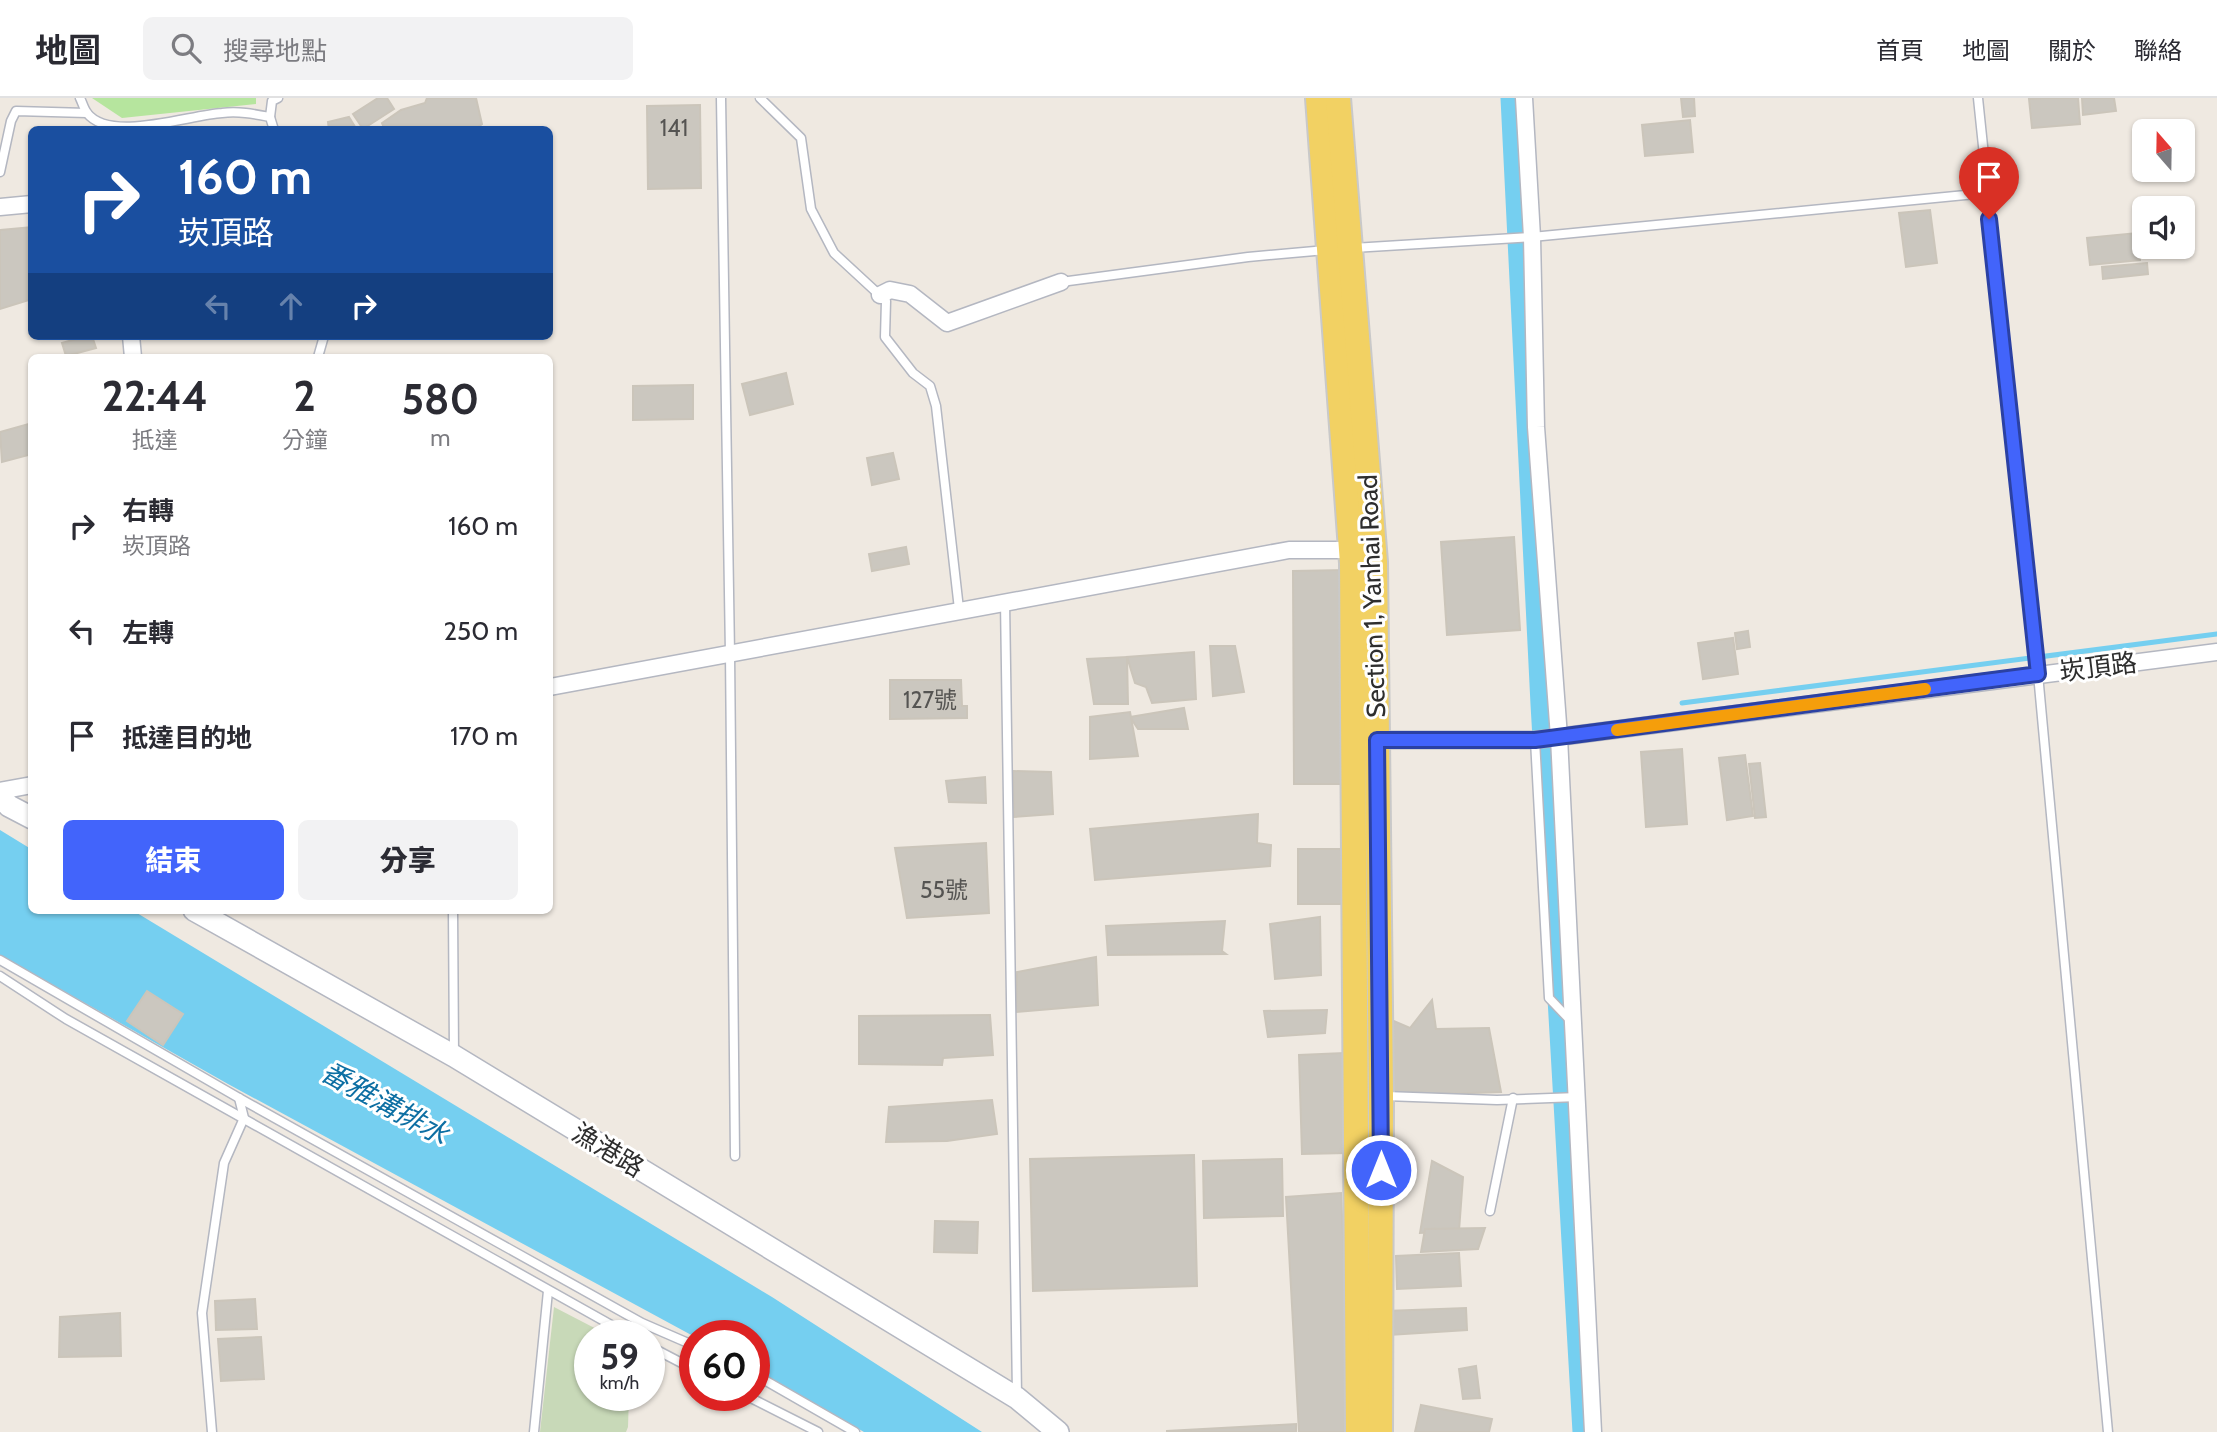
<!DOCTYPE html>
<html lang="zh-TW">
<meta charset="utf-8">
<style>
:root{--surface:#fff;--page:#f2f2f3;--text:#2b2b33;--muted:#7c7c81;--line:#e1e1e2;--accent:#4264fb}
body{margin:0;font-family:Cabin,"Noto Sans TC",sans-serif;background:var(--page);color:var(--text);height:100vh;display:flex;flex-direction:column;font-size:26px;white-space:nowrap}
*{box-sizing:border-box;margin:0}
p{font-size:23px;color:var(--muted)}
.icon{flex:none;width:38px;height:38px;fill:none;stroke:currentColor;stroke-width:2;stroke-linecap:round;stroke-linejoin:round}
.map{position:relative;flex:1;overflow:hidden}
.side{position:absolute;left:28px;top:256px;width:525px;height:560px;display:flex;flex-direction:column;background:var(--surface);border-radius:10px;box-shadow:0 2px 5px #0004}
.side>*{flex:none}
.guide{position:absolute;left:28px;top:28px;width:525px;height:214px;border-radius:10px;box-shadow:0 2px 5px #0004;background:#1a4fa0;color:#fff;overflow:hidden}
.needle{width:46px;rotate:340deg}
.controls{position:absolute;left:2132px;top:21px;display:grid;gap:14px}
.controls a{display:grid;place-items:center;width:63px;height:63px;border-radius:10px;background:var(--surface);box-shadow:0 2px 5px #0004;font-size:35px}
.speed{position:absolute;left:574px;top:1222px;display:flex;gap:14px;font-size:35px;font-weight:700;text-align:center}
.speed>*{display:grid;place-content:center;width:91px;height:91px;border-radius:50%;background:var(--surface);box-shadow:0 2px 5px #0004;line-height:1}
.speed small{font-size:18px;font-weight:400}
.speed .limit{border:10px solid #d22;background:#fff;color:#111}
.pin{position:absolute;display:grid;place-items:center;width:60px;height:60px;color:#fff;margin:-72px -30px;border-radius:50% 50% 50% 0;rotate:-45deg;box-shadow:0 0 7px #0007}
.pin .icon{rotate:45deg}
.me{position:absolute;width:77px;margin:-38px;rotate:0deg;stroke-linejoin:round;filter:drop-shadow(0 0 5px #0008)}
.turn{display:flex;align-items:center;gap:24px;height:147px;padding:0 35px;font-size:32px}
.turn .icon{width:91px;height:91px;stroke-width:2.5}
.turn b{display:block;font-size:49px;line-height:60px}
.lanes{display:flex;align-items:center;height:66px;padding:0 35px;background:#0003;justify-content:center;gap:35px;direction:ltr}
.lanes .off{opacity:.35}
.eta{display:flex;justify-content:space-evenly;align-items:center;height:119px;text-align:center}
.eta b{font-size:42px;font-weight:800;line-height:49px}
.button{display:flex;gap:14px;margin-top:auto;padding:14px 35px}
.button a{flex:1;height:80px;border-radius:10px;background:var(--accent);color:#fff;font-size:28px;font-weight:800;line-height:80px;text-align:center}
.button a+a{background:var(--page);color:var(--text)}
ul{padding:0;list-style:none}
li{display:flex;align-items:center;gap:21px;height:105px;padding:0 35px}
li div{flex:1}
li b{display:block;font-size:26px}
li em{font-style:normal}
header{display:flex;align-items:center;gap:42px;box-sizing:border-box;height:98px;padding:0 35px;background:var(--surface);border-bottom:2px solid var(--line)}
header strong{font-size:33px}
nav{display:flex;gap:38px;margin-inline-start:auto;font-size:24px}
.search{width:490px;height:63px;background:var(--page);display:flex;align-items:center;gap:18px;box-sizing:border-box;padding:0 24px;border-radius:10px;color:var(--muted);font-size:26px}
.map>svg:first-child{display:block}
</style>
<header>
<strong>地圖</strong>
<div class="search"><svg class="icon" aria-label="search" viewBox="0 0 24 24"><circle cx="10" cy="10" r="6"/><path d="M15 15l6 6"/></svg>搜尋地點</div>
<nav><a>首頁</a><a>地圖</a><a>關於</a><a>聯絡</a></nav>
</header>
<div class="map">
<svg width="2217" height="1334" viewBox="0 0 2217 1334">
<rect width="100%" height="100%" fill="#efe9e1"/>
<path fill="#b6e59e" d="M92,0H256V6L122,20Z"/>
<path fill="#c8d9b8" d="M554,1209L608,1237H590V1297H629L628,1329L626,1334H540Z"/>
<path fill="#75cff0" d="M0,732L31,751L32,812H132L772,1199L982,1334H864L754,1271V1237L695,1239L228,986L0,857Z"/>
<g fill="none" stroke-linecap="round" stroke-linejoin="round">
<path stroke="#75cff0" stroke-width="5" d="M1682,605L2217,536"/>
<path stroke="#75cff0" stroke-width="19" d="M1510,0L1540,606L1582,1334"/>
</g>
<g fill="#cbc7bf" stroke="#cbc5ba" stroke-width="2">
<path d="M378,0H387L394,11L363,31L353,16Z"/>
<path d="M427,0H476L482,26L474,32H385L382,25L401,12L425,5Z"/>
<path d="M1681,0H1694L1695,18L1683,19Z"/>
<path d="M2044,0H2078L2080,26L2032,30L2029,1Z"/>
<path d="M2082,0H2114L2116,13L2083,17Z"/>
<path d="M700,7L701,90L648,91L647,8Z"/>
<path d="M349,19L357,32H329L328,24Z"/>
<path d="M1690,22L1693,54L1645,58L1642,27Z"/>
<path d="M1930,112L1937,165L1906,169L1899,115Z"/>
<path d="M32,129V201L0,211V132Z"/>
<path d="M2137,135L2140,162L2090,167L2087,140Z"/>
<path d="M2147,165L2148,176L2103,181L2102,169Z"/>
<path d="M87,238H92L96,250L66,258L62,245Z"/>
<path d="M786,275L793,306L750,317L742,286Z"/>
<path d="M693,287V321L633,322V288Z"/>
<path d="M32,325V356L2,364L0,334Z"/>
<path d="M893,355L899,381L872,387L867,360Z"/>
<path d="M1514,439L1520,532L1447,537L1441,444Z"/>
<path d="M906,449L909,466L872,473L869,456Z"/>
<path d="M1346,472L1347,686H1294L1293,473Z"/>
<path d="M1748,533L1750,549L1737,551L1735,535Z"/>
<path d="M1733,540L1738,576L1703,581L1698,545Z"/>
<path d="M1210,548H1235L1244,594L1213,598Z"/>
<path d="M1194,554L1196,601L1152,605L1146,589L1135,585L1127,559Z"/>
<path d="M1127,559L1128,606H1094L1087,561Z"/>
<path d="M890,582H961L962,608H967V620L890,621Z"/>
<path d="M1184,610L1188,631H1138L1130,619Z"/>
<path d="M1130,614L1138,658L1090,661V619Z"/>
<path d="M1682,651L1687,726L1646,729L1641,654Z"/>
<path d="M1745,657L1753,718L1727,722L1719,660Z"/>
<path d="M1760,665L1766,719L1755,720L1749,666Z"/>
<path d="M1013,673L1051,674L1053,716L1014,719Z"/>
<path d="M985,679L986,705L949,704L946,683Z"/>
<path d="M1258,716L1257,745L1271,747L1270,768L1095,782L1090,731Z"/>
<path d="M986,745L989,815L907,820L895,750Z"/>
<rect x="1298" y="751" width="47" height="55"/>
<path d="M1320,819L1321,877L1275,881L1270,826Z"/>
<path d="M1225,823L1222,853L1226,856L1108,857L1106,828Z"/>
<path d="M1096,859L1098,907L1016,914L1017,874Z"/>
<path d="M147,893L183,916L163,947L127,923Z"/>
<path d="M1432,902L1436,931L1489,930L1501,994L1381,998L1389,921L1410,930Z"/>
<path d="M1327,912L1325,935L1268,939L1264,913Z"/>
<path d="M990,917L993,957L943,960L942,967L859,966V918Z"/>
<path d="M1344,955L1347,1055L1302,1056L1299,957Z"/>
<path d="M992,1002L997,1036L947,1043L886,1044L889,1009Z"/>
<path d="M1194,1057L1197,1188L1033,1193L1030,1061Z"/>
<path d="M1282,1061L1283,1118L1204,1120L1203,1063Z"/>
<path d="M1432,1063L1463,1079L1459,1133L1420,1135Z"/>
<path d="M1341,1095L1352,1334H1299L1286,1099Z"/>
<path d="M935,1123L978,1124L977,1155L934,1154Z"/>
<path d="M1485,1130L1478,1151L1421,1154L1425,1131Z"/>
<path d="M1459,1155L1461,1188L1397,1191L1396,1158Z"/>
<path d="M255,1201L257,1231L216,1232L215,1203Z"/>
<path d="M1466,1210L1467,1232L1389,1237L1386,1213Z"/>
<path d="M120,1215L121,1258L59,1259L60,1219Z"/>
<path d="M261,1239L264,1281L221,1283L218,1241Z"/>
<path d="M1476,1268L1480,1300L1463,1301L1459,1271Z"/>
<path d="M1421,1307L1492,1321L1489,1334H1415Z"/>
<path d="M1296,1326V1334H1167V1333Z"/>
</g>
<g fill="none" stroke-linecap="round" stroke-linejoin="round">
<g stroke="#b4b7c1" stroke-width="11">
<g id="lane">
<path d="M80,0C82,4 84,11 87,15C110,45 189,17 222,15C239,13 254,16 270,19L274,32"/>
<path d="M721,0L730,556L735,1058"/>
<path d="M760,0L801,40L811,111L834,155L886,203L885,239L913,275L930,288L936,308L959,511"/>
<path d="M1978,0L2038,576L2108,1334"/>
<path d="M270,19L272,3L278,0"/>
<path d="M0,74L11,23L16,13L87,15"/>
<path d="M1353,150L1532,139L1986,95"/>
<path d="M1061,184L1248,159L1326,152"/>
<path d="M318,259L324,238"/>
<path d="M1005,503L1017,1297"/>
<path d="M1535,642L1549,900L1571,923"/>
<path d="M453,812L454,956"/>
<path d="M0,862L239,1000L642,1225L695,1248"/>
<path d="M0,878L66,921L629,1237"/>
<path d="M1385,998L1497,1002L1578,999"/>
<path d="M1490,1113L1513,1000"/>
<path d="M649,1248L695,1272"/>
<path d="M754,1276L855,1334"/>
<path d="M745,1297L818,1334"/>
<path d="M212,1334L202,1215L224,1065L244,1020L239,1000"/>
<path d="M534,1334L548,1193"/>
</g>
</g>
<g stroke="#b4b7c1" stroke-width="19">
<g id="street">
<path d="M1524,0L1532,139L1536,329L1559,639L1593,1334"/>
<path d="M0,109L32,106"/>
<path d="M880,197L890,192L910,196L947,225L1061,184"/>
<path d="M131,238L133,259"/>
<path d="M550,589L1289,452H1358"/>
<path d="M1370,642H1535L2217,554"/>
<path d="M0,693L32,687"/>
</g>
</g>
<g stroke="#b4b7c1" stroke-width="24">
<g id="secondary">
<path d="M0,699L9,708L32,720"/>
<path d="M194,812L454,958L1017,1300L1058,1334"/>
</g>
</g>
<g stroke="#c9c9c9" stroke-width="28">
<g id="primary">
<path d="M1318,0L1352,465L1358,1334"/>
<path d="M1338,0L1375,464L1381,998L1380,1334"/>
</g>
</g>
<use href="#lane" stroke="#fff" stroke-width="8"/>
<use href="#street" stroke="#fff" stroke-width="16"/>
<use href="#secondary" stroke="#fff" stroke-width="21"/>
<use href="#primary" stroke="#f2d163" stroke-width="24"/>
</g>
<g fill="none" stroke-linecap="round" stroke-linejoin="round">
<g stroke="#2b41a3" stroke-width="18">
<path id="route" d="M1381,1072L1377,642H1535L2038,576L1989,121"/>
</g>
<use href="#route" stroke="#4264fb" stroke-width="12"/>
<path stroke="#f59e0b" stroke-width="12" d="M1617,632L1925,591"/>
</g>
<g text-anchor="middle" stroke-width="6" stroke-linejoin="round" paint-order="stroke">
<g font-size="23" fill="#555452">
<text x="674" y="38">141</text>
<text x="930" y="610">127號</text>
<text x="944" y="800">55號</text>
</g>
<g font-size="26" fill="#2e2e2e" stroke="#fff">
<text transform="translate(1372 498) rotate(-92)" y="9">Section 1, Yanhai Road</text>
<text transform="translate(2098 569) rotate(-7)" y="9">崁頂路</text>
<text transform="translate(608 1052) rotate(31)" y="9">漁港路</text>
</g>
<g font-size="28" font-style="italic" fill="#0d6fa3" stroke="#fff">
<text transform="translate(385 1005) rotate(29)" y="10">番雅溝排水</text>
</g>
</g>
</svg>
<div class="controls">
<a><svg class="needle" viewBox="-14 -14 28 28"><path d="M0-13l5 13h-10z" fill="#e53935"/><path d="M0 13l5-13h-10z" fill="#7c7c81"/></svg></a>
<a><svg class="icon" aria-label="sound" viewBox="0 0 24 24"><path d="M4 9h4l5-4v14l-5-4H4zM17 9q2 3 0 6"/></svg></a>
</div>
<div class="speed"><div>59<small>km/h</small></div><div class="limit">60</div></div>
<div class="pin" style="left:1989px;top:121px;background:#d93025"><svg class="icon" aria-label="arrive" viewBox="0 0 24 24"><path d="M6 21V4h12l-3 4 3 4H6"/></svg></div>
<svg class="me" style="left:1381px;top:1072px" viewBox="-20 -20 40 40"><circle r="17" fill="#4264fb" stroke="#fff" stroke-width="3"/><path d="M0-11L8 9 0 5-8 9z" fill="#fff"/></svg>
<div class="guide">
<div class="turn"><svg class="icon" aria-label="right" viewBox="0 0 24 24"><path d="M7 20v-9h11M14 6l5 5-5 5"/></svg><div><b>160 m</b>崁頂路</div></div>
<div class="lanes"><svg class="icon off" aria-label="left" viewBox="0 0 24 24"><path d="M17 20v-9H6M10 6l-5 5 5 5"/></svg><svg class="icon off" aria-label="ahead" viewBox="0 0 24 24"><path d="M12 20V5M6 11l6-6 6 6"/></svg><svg class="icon" aria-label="right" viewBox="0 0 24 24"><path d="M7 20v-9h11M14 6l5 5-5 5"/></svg></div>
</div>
<section class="side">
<div class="eta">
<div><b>22:44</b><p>抵達</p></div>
<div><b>2</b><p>分鐘</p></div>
<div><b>580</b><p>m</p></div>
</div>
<ul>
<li><svg class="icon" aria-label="right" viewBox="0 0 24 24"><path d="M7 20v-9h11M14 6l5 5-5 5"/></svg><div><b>右轉</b><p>崁頂路</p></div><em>160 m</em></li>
<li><svg class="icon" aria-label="left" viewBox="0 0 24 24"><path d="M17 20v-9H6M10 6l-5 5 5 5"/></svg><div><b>左轉</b></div><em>250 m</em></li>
<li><svg class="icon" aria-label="arrive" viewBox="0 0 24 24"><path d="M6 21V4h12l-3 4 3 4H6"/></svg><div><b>抵達目的地</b></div><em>170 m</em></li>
</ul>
<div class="button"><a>結束</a><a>分享</a></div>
</section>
</div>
